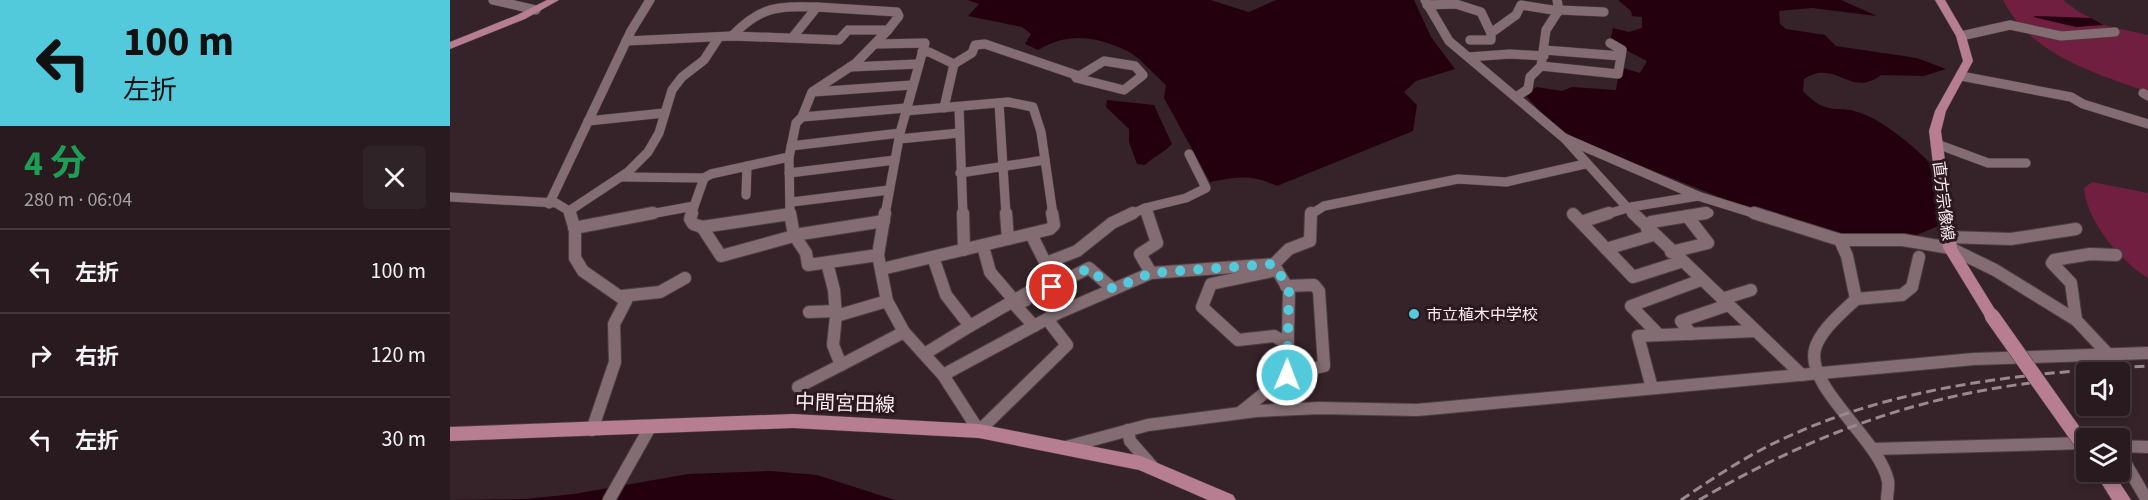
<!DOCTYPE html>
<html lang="ja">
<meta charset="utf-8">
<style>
:root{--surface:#281a1f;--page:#302328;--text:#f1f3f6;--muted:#a5a1a4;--line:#44383d}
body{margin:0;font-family:"Source Sans 3","Noto Sans JP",sans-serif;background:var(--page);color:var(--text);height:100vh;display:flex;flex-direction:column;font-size:22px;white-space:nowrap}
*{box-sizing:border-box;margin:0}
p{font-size:20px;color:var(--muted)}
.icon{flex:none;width:33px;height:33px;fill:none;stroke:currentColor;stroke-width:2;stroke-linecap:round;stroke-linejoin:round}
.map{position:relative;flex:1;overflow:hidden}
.side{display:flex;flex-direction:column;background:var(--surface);width:450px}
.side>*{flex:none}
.hud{background:#53cadc;color:#111;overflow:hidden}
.fabs{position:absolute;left:1626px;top:362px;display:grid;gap:12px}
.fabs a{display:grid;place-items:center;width:54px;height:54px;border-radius:6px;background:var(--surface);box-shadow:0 3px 9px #0003,0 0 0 2px var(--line);font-size:30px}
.pin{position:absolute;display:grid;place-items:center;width:51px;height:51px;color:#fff;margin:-26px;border:3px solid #fff;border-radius:50%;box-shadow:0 2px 6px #0007}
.me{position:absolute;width:66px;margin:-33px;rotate:1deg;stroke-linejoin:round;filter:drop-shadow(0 0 4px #0008)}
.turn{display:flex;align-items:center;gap:21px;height:126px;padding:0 24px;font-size:27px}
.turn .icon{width:78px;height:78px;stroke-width:2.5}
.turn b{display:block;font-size:42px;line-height:51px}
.round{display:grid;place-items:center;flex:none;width:63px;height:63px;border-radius:6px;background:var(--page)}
.overview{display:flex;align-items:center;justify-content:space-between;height:102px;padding:0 24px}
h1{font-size:36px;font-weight:700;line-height:45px;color:#1e9e55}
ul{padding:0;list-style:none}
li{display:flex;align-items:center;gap:18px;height:84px;padding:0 24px;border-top:2px solid var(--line)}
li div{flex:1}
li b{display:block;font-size:22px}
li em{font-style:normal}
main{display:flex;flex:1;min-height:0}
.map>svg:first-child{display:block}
</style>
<main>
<section class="side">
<div class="hud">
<div class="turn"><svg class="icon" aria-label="left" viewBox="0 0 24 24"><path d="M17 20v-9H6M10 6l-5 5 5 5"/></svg><div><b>100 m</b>左折</div></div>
</div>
<div class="overview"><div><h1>4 分</h1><p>280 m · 06:04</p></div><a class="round"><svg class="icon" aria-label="close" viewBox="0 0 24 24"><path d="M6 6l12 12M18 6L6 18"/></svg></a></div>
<ul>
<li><svg class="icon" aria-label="left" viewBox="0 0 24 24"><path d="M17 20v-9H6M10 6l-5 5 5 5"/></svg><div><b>左折</b></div><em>100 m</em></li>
<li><svg class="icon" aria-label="right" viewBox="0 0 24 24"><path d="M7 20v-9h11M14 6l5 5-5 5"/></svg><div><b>右折</b></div><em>120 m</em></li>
<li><svg class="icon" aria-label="left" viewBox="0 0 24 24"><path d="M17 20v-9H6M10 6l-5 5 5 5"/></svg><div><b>左折</b></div><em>30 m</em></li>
</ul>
</section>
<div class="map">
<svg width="1698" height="500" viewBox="0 0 1698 500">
<rect width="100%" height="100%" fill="#352329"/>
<g fill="#701f41">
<path d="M1553,0H1613L1629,12L1657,26L1698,35V92C1644,73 1581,55 1553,0Z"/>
<path d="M1642,182L1698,193V278C1670,261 1637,222 1634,188Z"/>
</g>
<g fill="#24000e">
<path d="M518,0H760L799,12L826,0H964L981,37L1005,69L966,81L954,92L967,105L963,131L827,186C800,174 789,177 760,182L714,98L716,85C704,75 691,58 677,51C645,36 619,32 588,50L575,44L581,34L572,27L518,16L529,4Z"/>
<path d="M1168,0H1391L1427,16L1362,8L1329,11L1330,24L1336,29L1375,35L1386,46L1467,58L1496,69L1474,76L1431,75C1400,99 1386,58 1354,79L1353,91C1379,119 1387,102 1416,115C1434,122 1480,157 1487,174C1493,189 1489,211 1488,226L1467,235L1383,233L1277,200L1131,142L1102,124L1076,96L1086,87L1112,91L1122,87L1166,90L1170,67L1190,73L1197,61L1160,42L1163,28L1179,32L1192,28V17L1182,16L1181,11Z"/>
<path d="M1586,16L1641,18L1654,25L1626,27L1583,17Z"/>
<path d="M657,100L704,105L722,144C714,153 704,156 695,165L687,164L679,142V129L656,107Z"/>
<path d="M321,471L367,475L445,500H0L75,499L124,494L238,474Z"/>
</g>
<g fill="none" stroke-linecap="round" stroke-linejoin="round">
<g stroke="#4d3e42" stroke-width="10">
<g id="minor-far1">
<path d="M43,0L86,10"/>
<path d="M975,0L999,41L1114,138L1248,196L1309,215"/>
<path d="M977,5L1006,4L1031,12L1041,33"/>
<path d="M1109,10L1154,12"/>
<path d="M282,36C311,6 327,6 367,7"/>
<path d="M1511,36L1560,25L1611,36L1665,32"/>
<path d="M342,38L367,7L447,12L449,16L438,30"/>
<path d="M1020,40H1041V33L1066,15L1071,5L1109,11"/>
<path d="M176,41L282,36L389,40L398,30H438L406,63L362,92L352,117L346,123L339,157L340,215"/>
<path d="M427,44L475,43L450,133L435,215"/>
<path d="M1094,50L1171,56"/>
<path d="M472,52H479L504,64L522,53L525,45L535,44L629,76"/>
<path d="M1019,57L1060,54L1094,56"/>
<path d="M654,61L685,66L693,75L674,90L626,78Z"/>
<path d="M1091,66L1168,74L1172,50L1160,43"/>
<path d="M400,67L468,64"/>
<path d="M1511,76L1621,97L1633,104L1698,124"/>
<path d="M363,92L462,85"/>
<path d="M1693,93L1698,96"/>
<path d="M1066,97L1078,89L1080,77L1091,66L1096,30L1109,10L1107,0"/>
<path d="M549,103L556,215"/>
<path d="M509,107L513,215"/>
<path d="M494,108L504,64"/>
<path d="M455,111L558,102L583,107L591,132L603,215"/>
<path d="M352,117L456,108"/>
<path d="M138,121L214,113"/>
<path d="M449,139L509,133"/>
<path d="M1116,140L1184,215"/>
<path d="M1487,144L1538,163H1576"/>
<path d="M341,146L450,133"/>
<path d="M339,173L445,160"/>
<path d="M510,173L595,160"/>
<path d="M173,177L254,178"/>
<path d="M296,195L297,166"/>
<path d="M0,197L106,203L119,211L120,215"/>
<path d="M342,202L439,190"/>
<path d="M99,204L181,31L200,0"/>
<path d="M695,208L736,198L756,188L739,154"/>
<path d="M119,211L178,172L198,152L209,133L222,90L232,77L254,60L269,37"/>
<path d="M195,215L244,206"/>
<path d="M241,215L254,178L261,174L339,157"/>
<path d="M333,215L340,214"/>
<path d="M680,215L695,208L697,215"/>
<path d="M860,215L874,206L1008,179L1056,182L1135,164"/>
<path d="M1154,215L1181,207L1248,196"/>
<path d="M1246,215L1259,213"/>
</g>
</g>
<g stroke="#4d3e42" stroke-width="14">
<g id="minor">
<path d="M120,213L125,230V258L133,271L176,301L164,324L165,362L142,430"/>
<path d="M242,213L240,219L243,224L252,227"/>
<path d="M340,213L344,235L356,253L358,265L428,255"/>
<path d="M435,213L428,255L437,301L454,332L493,375L529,431L617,345L597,319"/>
<path d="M513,213L514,250"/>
<path d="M556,213L558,239"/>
<path d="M697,213L707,243L690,254L701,273"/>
<path d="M1183,213L1352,375"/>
<path d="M1304,213L1390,240H1453L1500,248L1545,270L1626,320L1658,354"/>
<path d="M340,214L252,227L271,256L351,234L434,221"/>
<path d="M1123,214L1183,277L1230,262"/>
<path d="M1131,222L1159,213"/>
<path d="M124,228L203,213"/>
<path d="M1197,229L1201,222L1256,213"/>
<path d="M1497,237L1561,239L1626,229"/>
<path d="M1390,240L1397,256L1406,299C1393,312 1370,330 1365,349C1355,387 1430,440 1438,481C1439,487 1437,494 1437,500"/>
<path d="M533,246L540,272L564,300"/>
<path d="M1156,249L1203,235"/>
<path d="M1221,252L1258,243L1237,216"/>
<path d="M483,257L496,295L520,326L603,278L581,234"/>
<path d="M377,263L384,290L386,316L437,301"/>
<path d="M596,263L627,251L662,223L683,213"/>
<path d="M432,269L600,229L604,225L602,213"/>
<path d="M827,270L761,284L752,307L788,340L824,336L838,344"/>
<path d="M836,286L864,285L869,291L874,366L837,375"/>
<path d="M595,290L639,268L663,289"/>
<path d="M172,296L210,292L235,278"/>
<path d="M1272,299L1301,290"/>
<path d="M1406,299L1452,295L1462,287L1469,257"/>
<path d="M576,300L565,305L584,326"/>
<path d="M359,312L386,311"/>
<path d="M386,316L383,345L391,365L454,332"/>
<path d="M1626,320L1621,283L1602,263L1604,260L1640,254L1666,255"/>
<path d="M1241,334L1231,321L1278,305"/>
<path d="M1209,335L1181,306L1251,280"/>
<path d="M476,353L520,326"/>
<path d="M493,375L608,313L701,273L824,264L839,249L860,241L861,213"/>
<path d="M348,387L391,365"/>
<path d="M1202,388L1188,336L1306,331"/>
<path d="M791,412L837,375L839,290L824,265"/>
<path d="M678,430L680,441L702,466"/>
<path d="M1670,446L1698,447"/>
<path d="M616,447L698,425L806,411L870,408L967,410L1524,359L1698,353"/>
<path d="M1423,449L1636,443"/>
<path d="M1670,454L1697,500"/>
<path d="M159,500L199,429"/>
</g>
</g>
<g stroke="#4d3e42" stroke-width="1">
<g id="major">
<path d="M97,0H109L75,19L0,49V42L67,15Z"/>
<path d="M1485,0H1495L1516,36L1523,61L1496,111L1491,131L1507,248L1549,316L1547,320H1537L1493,248L1479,131L1485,111L1513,61L1506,36Z"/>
<path d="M343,414L529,424L691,456L783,495L786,500H758L689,470L529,438L343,428L0,441V427Z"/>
<path d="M1644,471H1662L1681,500H1662Z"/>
</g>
</g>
<use href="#minor-far1" stroke="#836d73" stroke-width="9"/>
<use href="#minor" stroke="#836d73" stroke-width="12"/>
<use href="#major" fill="#b67e90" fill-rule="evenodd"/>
<g stroke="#98898e" stroke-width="3" stroke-dasharray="10 5" stroke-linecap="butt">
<path d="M1231,500C1265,477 1299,454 1337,437C1450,385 1576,373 1698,366"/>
<path d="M1249,500C1356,438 1457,399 1580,383"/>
</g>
<g stroke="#4d3e42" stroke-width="16" stroke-linecap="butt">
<path id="major-bridge" d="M1542,316L1636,449"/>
</g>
<use href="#major-bridge" stroke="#b67e90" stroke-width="15"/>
</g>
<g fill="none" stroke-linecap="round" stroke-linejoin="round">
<path stroke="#53cadc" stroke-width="10" stroke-dasharray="0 18" d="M602,287L639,268L663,289L701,273L824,264L839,290L837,375"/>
</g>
<circle fill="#53cadc" stroke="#2b191f" stroke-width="2" cx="964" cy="314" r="6"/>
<g text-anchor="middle" stroke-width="6" stroke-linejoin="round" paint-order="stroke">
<g font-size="16" fill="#faedf1" stroke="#2b191f">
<text transform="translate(1494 201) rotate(83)" y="6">直方宗像線</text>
</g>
<g font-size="16" fill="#faedf1" stroke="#2b191f" text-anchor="start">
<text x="976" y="320">市立植木中学校</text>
</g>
<g font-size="20" fill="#faedf1" stroke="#2b191f">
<text transform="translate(395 403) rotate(2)" y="7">中間宮田線</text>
</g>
</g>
</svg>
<div class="fabs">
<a><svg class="icon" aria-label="sound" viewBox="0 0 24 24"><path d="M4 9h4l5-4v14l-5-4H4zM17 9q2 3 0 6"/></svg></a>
<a><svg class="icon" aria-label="layers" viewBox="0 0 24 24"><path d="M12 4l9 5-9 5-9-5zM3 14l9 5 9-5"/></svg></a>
</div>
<div class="pin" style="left:602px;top:287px;background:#d93025"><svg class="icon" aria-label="arrive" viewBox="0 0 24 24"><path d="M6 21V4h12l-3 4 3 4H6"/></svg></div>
<svg class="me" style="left:837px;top:375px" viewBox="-20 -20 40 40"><circle r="17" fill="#53cadc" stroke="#fff" stroke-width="3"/><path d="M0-11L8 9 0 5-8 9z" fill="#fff"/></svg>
</div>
</main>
